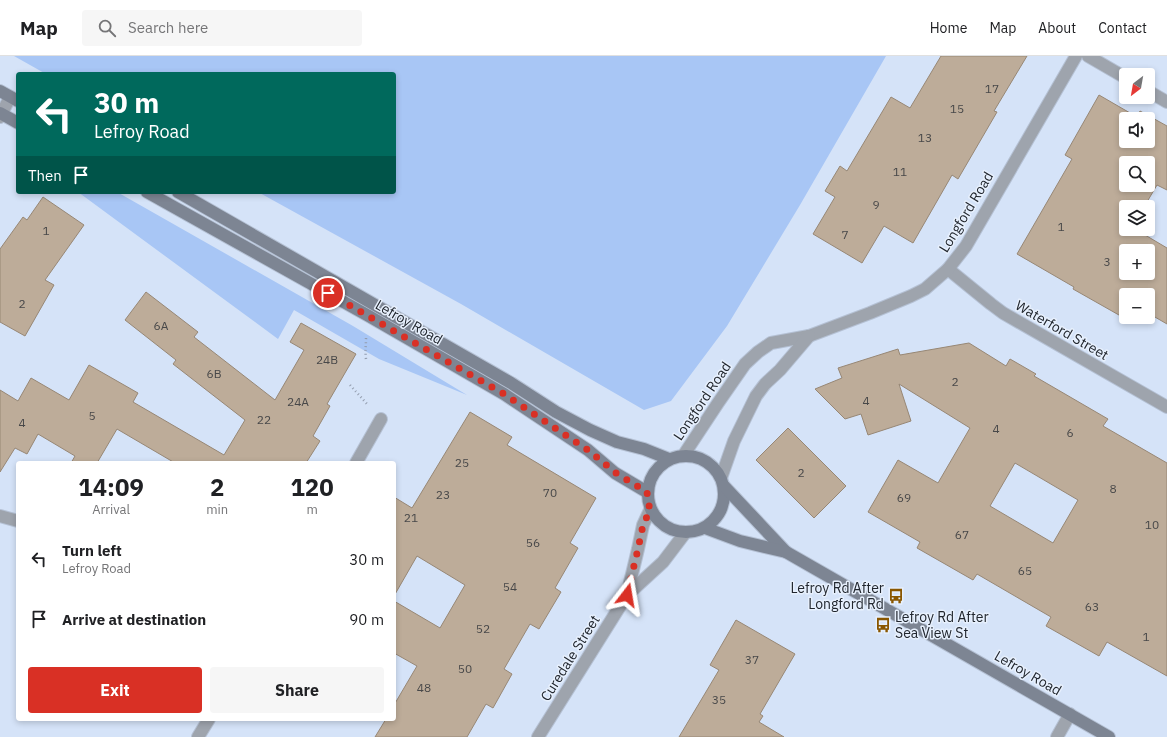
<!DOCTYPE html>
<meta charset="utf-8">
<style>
:root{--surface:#fff;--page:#f6f6f6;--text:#202124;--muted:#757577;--line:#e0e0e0;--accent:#d93025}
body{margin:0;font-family:"IBM Plex Sans",sans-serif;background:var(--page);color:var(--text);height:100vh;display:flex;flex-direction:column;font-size:15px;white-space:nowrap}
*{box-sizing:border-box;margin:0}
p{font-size:13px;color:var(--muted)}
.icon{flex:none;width:22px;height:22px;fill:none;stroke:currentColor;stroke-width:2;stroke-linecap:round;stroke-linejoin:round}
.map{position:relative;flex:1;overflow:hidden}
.details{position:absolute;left:16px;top:405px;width:380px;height:260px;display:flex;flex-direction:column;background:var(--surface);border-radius:4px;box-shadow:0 2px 6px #0003}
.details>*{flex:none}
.top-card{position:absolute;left:16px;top:16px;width:380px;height:122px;border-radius:4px;box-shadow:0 2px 6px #0003;background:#00695c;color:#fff;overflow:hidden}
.needle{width:26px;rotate:211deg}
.controls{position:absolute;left:1119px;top:12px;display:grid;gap:8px}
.controls a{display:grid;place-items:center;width:36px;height:36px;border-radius:4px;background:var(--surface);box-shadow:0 2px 6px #0003;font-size:20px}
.pin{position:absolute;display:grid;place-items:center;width:34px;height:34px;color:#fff;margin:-17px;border:2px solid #fff;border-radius:50%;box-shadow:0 1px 4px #0007}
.me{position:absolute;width:44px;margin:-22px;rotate:14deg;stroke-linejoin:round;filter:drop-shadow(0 0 3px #0008)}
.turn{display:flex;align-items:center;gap:14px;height:84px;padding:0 12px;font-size:18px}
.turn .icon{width:52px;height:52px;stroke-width:2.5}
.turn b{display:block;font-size:28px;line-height:34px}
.then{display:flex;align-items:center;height:38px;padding:0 12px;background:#0003;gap:8px;font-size:15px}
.eta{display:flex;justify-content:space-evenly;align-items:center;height:68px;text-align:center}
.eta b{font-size:24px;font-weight:700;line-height:28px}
.button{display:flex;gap:8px;margin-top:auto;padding:8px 12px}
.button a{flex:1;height:46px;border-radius:4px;background:var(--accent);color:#fff;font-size:16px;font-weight:700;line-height:46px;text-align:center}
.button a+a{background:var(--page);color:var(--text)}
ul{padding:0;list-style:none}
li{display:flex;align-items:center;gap:12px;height:60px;padding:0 12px}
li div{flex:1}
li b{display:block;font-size:15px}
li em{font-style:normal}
header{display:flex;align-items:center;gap:24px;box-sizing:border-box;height:56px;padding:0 20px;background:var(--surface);border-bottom:1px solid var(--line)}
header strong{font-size:19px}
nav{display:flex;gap:22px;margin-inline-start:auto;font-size:14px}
.search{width:280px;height:36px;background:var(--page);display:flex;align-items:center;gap:10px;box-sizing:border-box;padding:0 14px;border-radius:4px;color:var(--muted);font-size:15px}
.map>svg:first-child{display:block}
</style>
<header>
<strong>Map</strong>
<div class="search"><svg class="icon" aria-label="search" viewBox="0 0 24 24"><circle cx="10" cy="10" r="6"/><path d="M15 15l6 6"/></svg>Search here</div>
<nav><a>Home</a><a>Map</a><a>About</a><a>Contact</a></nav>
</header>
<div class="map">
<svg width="1167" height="681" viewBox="0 0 1167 681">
<rect width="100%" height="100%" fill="#d5e3f8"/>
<g fill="#a8c6f5">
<path d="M14,0H886L800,149L727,270L671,345L644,354L461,248L258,136H394V18H46Z"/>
<path d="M78,136H117L353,270L467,339L379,303L294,254L278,283Z"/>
</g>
<g fill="#bdac99" stroke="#978775" fill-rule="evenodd">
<path d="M941,0H1027L994,55L997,56L958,123L952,119L913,187L884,170L862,207L813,178L835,141L825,135L840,110L847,115L891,41L910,52Z"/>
<path d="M1099,39L1137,61L1140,55L1167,70V134L1157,129L1144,151H1126V173H1135L1167,192V268L1148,257V239H1126V261H1127L1126,263L1073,233L1074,231L1017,198L1072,103L1065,99ZM1126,63H1148V85H1126ZM1126,107H1148V129H1126ZM1126,195H1148V217H1126Z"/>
<path d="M43,141L84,169L45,224L54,229L25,280L0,266V193L23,161L27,164Z"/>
<path d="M146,236L198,276L194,281L275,344L304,294L290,286L301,267L356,298L327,348L330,350L313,380L320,385L306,407H175L117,373L97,407H71L75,400L38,378L27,398L15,392L0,416V334L18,345L31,322L69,344L89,309L138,337L133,346L224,399L245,364L173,308L176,304L125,264Z"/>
<path d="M969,287L1006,310L1010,303L1036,318L1034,320L1108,363L1103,370L1167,407V620L1107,586L1099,600L1046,570L1051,561L977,518L973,524L917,492L920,486L868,456L898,404L938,427L970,372L899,328L911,365L868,379L861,358L845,363L815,333L842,322L838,312L898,293L900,299ZM1015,407L1078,444L1053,487L990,450Z"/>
<path d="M470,356L512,381L507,389L596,442L570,487L578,492L555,532L561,536L539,573L530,568L504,613L512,618L493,652L486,648L467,681H375L386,663H394V649L417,610L394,597V545L440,572L465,529L417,500L394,540V441L412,452Z"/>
<path d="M788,372L846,430L814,462L756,404Z"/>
<path d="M736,564L795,598L760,658L763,660L759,666L784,681H679L719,614L710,609Z"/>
</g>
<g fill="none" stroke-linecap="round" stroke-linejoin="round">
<g stroke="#b5c1d4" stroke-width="14">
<g id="street">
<path d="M1088,0L1126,22"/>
<path d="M1148,35L1167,46"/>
<path d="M0,61L10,41"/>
<path d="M948,213L991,248L1003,257L1167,351"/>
<path d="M683,400L718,347L745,308L758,296L771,287L809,280L870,257L911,240L925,233L948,213L966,190L1076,0"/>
<path d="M356,407L381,363"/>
<path d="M721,422L734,385L756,340L765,328L780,314L809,280"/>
<path d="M0,460L18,465"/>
<path d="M627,539L638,493L643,469L650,454"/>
<path d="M198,681L209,663"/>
<path d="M538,681L627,539L663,506L685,477"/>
<path d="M1057,681L1070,658"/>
</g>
</g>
<g stroke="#b5c1d4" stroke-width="14">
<g id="secondary">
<path d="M0,35L18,45"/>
<path d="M0,57L18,67"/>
<path d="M147,136L367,259L504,338L588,394L615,417L647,436"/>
<path d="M178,136L511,327L556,356L590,374L617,386L644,393L669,403"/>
<circle cx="686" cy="438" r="38"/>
<path d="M724,430L786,496"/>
<path d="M705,472L740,485L786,496L1109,681"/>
</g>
</g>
<g stroke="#939dae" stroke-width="2.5" stroke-dasharray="1 3" stroke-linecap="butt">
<path d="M366,282C366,290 365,295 366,303"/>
<path d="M350,329L367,348"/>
</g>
<use href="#street" stroke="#9ea4ad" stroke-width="12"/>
<use href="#secondary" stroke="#7d8593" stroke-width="12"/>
</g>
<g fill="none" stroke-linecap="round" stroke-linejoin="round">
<path stroke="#d93025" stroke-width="7" stroke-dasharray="0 12.6" d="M328,237L504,338L588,394L616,417L647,436L648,445L650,454L643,469L638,493L627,539"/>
</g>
<defs>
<g id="bus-bare" transform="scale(1.2)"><path d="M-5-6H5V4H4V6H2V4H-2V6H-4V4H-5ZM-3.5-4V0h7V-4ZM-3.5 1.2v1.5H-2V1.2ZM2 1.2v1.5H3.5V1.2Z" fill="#895600" stroke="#e7f0fd" stroke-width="2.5" paint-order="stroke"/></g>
</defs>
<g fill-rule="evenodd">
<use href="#bus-bare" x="896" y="540"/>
<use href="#bus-bare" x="883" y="569"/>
</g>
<g text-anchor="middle" stroke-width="3" stroke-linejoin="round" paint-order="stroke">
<g font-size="12" fill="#484849">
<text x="992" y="37">17</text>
<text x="957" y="57">15</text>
<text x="925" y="86">13</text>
<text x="900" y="120">11</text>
<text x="876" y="153">9</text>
<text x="1061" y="175">1</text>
<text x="46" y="179">1</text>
<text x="845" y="183">7</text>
<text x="1107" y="210">3</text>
<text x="22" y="252">2</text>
<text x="161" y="274">6A</text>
<text x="327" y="308">24B</text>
<text x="214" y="322">6B</text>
<text x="955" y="330">2</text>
<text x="866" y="349">4</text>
<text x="298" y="350">24A</text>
<text x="92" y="364">5</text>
<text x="264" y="368">22</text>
<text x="22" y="371">4</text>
<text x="996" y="377">4</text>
<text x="1070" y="381">6</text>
<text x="462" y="411">25</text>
<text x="801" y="421">2</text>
<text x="1113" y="437">8</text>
<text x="550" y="441">70</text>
<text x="443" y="443">23</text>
<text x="904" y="446">69</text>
<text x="411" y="466">21</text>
<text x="1152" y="473">10</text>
<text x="962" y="483">67</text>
<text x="533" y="491">56</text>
<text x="1025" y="519">65</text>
<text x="510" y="535">54</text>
<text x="1092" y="555">63</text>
<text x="483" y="577">52</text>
<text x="1146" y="585">1</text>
<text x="752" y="608">37</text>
<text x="465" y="617">50</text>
<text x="424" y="636">48</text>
<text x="719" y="648">35</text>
</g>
<g font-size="14" fill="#21262e" stroke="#e7f0fd">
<text transform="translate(966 156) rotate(-59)" y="5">Longford Road</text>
<text transform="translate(409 266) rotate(30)" y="5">Lefroy Road</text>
<text transform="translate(1062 274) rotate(30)" y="5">Waterford Street</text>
<text transform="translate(702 345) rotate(-56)" y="5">Longford Road</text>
<text transform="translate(570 602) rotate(-58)" y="5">Curedale Street</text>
<text transform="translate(1028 617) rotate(30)" y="5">Lefroy Road</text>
</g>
<g font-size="14" fill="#21262e" stroke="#e7f0fd" text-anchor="end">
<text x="884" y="537">Lefroy Rd After<tspan x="884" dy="16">Longford Rd</tspan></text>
<text x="895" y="566" text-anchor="start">Lefroy Rd After<tspan x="895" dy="16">Sea View St</tspan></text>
</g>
</g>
</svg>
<div class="controls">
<a><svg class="needle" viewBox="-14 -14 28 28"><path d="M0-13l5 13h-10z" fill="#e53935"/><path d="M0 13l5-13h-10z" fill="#757577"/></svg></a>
<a><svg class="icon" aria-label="sound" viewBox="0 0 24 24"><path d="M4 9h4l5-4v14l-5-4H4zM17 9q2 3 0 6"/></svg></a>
<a><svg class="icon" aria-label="search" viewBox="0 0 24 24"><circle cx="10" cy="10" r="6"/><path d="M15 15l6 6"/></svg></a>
<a><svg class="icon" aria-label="layers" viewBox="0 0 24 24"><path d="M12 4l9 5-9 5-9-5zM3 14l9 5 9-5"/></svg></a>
<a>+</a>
<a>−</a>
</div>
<div class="pin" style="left:328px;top:237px;background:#d93025"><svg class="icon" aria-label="arrive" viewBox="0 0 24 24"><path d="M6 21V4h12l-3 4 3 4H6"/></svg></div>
<svg class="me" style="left:627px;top:539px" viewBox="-20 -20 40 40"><path d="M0-17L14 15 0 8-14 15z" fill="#d93025" stroke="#fff" stroke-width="4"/></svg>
<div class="top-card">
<div class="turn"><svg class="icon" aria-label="left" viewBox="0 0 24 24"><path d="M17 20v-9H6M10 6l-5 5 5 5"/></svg><div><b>30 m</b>Lefroy Road</div></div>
<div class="then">Then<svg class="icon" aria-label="arrive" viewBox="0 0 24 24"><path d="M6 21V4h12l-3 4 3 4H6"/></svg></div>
</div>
<section class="details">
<div class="eta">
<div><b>14:09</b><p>Arrival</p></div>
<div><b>2</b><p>min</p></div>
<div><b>120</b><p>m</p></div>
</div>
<ul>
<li><svg class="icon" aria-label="left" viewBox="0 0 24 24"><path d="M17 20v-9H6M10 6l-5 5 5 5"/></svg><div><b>Turn left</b><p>Lefroy Road</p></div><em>30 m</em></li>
<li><svg class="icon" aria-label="arrive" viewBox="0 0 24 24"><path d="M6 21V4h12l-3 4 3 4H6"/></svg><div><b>Arrive at destination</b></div><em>90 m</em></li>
</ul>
<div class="button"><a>Exit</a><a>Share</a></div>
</section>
</div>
